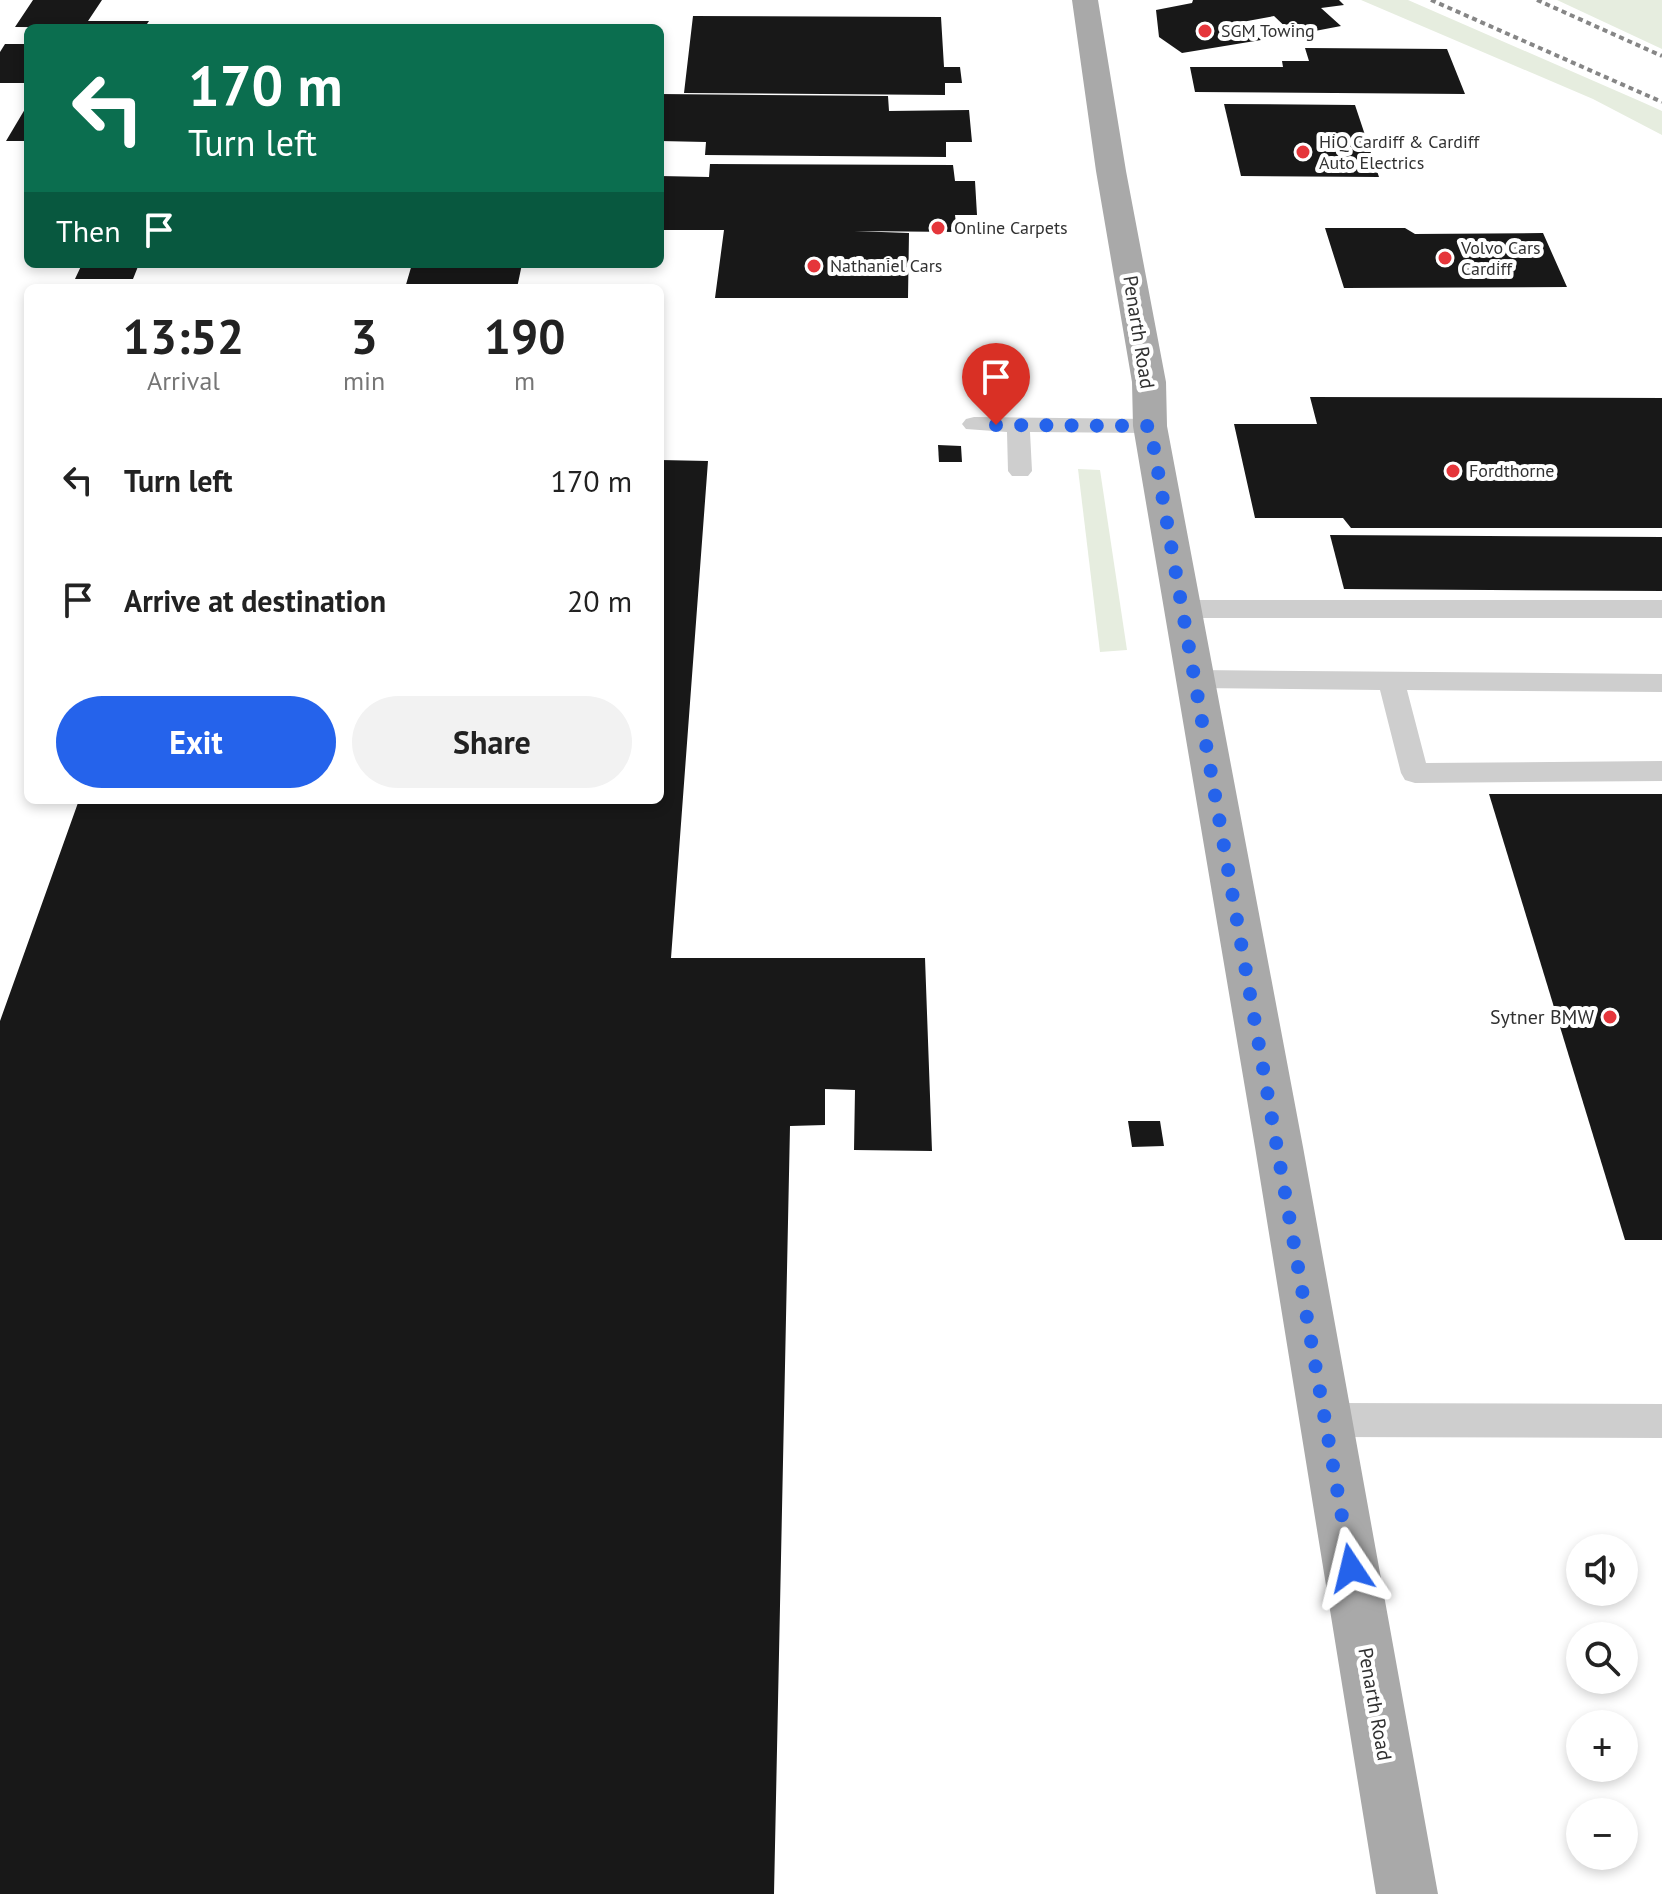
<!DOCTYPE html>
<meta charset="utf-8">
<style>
:root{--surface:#fff;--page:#f2f2f2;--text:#222;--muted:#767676;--accent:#2563eb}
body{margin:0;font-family:"PT Sans",sans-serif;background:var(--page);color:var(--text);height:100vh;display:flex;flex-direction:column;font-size:30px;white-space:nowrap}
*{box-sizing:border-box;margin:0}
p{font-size:26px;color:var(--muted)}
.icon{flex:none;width:44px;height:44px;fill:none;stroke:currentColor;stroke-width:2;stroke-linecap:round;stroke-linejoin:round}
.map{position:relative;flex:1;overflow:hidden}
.side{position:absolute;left:24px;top:284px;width:640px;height:520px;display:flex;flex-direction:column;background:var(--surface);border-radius:12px;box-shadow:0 4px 12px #0003}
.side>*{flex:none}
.guide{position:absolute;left:24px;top:24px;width:640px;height:244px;border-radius:12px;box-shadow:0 4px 12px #0003;background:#0b6e4f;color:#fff;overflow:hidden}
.fabs{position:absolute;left:1566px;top:1534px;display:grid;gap:16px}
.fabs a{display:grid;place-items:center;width:72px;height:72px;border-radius:50%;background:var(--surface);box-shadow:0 4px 12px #0003;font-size:40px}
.pin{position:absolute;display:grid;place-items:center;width:68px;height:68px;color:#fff;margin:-82px -34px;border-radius:50% 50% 50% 0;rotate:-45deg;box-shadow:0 0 8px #0007}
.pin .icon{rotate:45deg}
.me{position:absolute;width:88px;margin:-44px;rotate:350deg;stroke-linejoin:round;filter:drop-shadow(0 0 6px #0008)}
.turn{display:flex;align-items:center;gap:28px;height:168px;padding:0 32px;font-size:36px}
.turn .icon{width:104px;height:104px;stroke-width:2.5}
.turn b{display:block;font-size:56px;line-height:68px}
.then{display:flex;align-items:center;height:76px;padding:0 32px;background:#0003;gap:16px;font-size:30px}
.eta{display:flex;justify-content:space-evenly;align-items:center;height:136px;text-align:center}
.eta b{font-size:48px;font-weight:700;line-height:56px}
.cta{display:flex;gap:16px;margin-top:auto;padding:16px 32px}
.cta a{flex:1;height:92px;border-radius:48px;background:var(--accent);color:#fff;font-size:32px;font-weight:700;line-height:92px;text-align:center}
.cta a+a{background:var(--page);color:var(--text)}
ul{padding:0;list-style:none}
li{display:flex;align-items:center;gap:24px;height:120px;padding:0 32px}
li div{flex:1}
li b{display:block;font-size:30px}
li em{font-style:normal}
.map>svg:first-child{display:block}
</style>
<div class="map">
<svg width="1662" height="1894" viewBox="0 0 1662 1894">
<rect width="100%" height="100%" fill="#fff"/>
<g fill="#e6eddf">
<path d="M1361,0H1408L1642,102L1662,111V135L1593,99Z"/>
<path d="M1557,0H1662V49Z"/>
<path d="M1078,469L1100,470L1127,650L1100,652Z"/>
</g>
<g fill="#181818">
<path d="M33,0H102L88,21H149L147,24L213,25V28L15,27Z"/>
<path d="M1193,0H1339L1344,5L1321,8L1341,26L1294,35L1274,16L1242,22L1261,40L1182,53L1159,37L1156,10L1192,3Z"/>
<path d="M693,16L941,17L944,67H960L962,83H945V95L684,93Z"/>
<path d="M5,44H28V83H0V52Z"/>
<path d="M1305,48L1447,49L1465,94L1195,92L1190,67H1283L1282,61H1309Z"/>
<path d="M660,94L888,96L889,111L969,110L972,142H946V157L705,155L706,142L660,141Z"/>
<path d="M28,104V141H6Z"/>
<path d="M1224,104L1355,105L1379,177L1241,176Z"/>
<path d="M710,164L953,165L955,181H975L977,215H955L957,232L854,231L909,233L908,298H715L724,230H660V176L709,177Z"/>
<path d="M1325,228H1405L1415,234L1543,233L1567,287L1344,288Z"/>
<path d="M82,264H139L133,279H75Z"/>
<path d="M412,264H522L517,288H405Z"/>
<path d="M1310,397L1662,398V528H1351L1343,518H1255L1234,424H1317Z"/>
<path d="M938,445L961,446L962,462H939Z"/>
<path d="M660,460L708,461L671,958H925L932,1151L854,1150L855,1090L825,1089V1125L790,1126L774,1894H0V1021L79,800H660Z"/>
<path d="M1330,535L1662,537V591L1344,589Z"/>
<path d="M1489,794H1662V1240H1625Z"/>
<path d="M1128,1121H1160L1164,1146L1132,1147Z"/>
</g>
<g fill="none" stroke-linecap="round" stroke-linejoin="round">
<g fill="#cecece" fill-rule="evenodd">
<path d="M974,417L1150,419L1158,421L1162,426L1158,431L1150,433L1030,432L1032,471L1028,476H1012L1008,471L1007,432L966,429L962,424L966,419Z"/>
<path d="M1183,600H1662V618H1183L1174,615L1170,609L1174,603Z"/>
<path d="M1196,670L1662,674V692L1407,690L1426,763L1662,761V781L1415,783L1405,780L1401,773L1380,690L1196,688L1187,686L1183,679L1187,672Z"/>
<path d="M1326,1403L1662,1404V1438L1326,1437L1313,1432L1308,1420L1313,1408Z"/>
</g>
<path fill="#a9a9a9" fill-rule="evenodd" d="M1072,0H1098L1126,171L1166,382L1167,426L1303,1147L1438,1894H1376L1255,1147L1133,426L1132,382L1096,171Z"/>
<g stroke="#868686" stroke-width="4" stroke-dasharray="5 4" stroke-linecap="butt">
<path d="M1431,0L1662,102"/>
<path d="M1537,0L1662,56"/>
</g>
</g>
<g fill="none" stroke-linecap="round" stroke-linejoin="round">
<path stroke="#2563eb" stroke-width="14" stroke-dasharray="0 25.2" d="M996,425L1150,426L1351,1568"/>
</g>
<g fill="#e5363b" stroke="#fff" stroke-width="3">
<circle cx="1205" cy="31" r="8"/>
<circle cx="1303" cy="152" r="8"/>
<circle cx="938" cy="228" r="8"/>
<circle cx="1445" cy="258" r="8"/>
<circle cx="814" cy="266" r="8"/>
<circle cx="1453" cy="471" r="8"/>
<circle cx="1610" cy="1017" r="8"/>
</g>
<g text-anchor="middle" stroke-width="8" stroke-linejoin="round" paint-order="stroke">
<g font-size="18" fill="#313131" stroke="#fff" text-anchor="start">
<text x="1221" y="37">SGM Towing</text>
<text x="1319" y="148">HiQ Cardiff &amp; Cardiff<tspan x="1319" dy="21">Auto Electrics</tspan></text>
<text x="954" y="234">Online Carpets</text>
<text x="1461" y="254">Volvo Cars<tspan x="1461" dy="21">Cardiff</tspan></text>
<text x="830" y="272">Nathaniel Cars</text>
<text x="1469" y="477">Fordthorne</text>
</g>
<g font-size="20" fill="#313131" stroke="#fff">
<text transform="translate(1139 332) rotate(81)" y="7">Penarth Road</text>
<text transform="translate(1375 1704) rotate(80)" y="7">Penarth Road</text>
</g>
<g font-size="20" fill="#313131" stroke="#fff" text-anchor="end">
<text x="1594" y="1024">Sytner BMW</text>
</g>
</g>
</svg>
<div class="fabs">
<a><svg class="icon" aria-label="sound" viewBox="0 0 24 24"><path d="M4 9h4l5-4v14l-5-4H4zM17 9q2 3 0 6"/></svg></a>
<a><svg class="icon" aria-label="search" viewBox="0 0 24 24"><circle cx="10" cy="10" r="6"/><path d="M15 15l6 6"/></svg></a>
<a>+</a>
<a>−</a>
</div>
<div class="pin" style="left:996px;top:425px;background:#d93025"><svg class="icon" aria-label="arrive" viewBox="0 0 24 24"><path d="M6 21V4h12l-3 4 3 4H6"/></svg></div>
<svg class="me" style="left:1351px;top:1568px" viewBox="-20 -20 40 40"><path d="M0-17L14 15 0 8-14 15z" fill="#2563eb" stroke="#fff" stroke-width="4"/></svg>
<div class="guide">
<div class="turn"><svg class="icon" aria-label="left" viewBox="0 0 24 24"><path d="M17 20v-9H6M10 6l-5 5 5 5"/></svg><div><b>170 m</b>Turn left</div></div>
<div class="then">Then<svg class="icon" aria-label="arrive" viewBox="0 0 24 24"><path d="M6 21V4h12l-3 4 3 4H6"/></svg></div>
</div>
<section class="side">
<div class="eta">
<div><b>13:52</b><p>Arrival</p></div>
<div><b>3</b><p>min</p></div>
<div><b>190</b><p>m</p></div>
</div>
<ul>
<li><svg class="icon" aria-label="left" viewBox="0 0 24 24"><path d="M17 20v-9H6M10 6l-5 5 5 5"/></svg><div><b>Turn left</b></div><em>170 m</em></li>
<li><svg class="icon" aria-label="arrive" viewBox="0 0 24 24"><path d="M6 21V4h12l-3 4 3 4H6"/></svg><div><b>Arrive at destination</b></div><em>20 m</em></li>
</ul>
<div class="cta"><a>Exit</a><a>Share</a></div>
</section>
</div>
